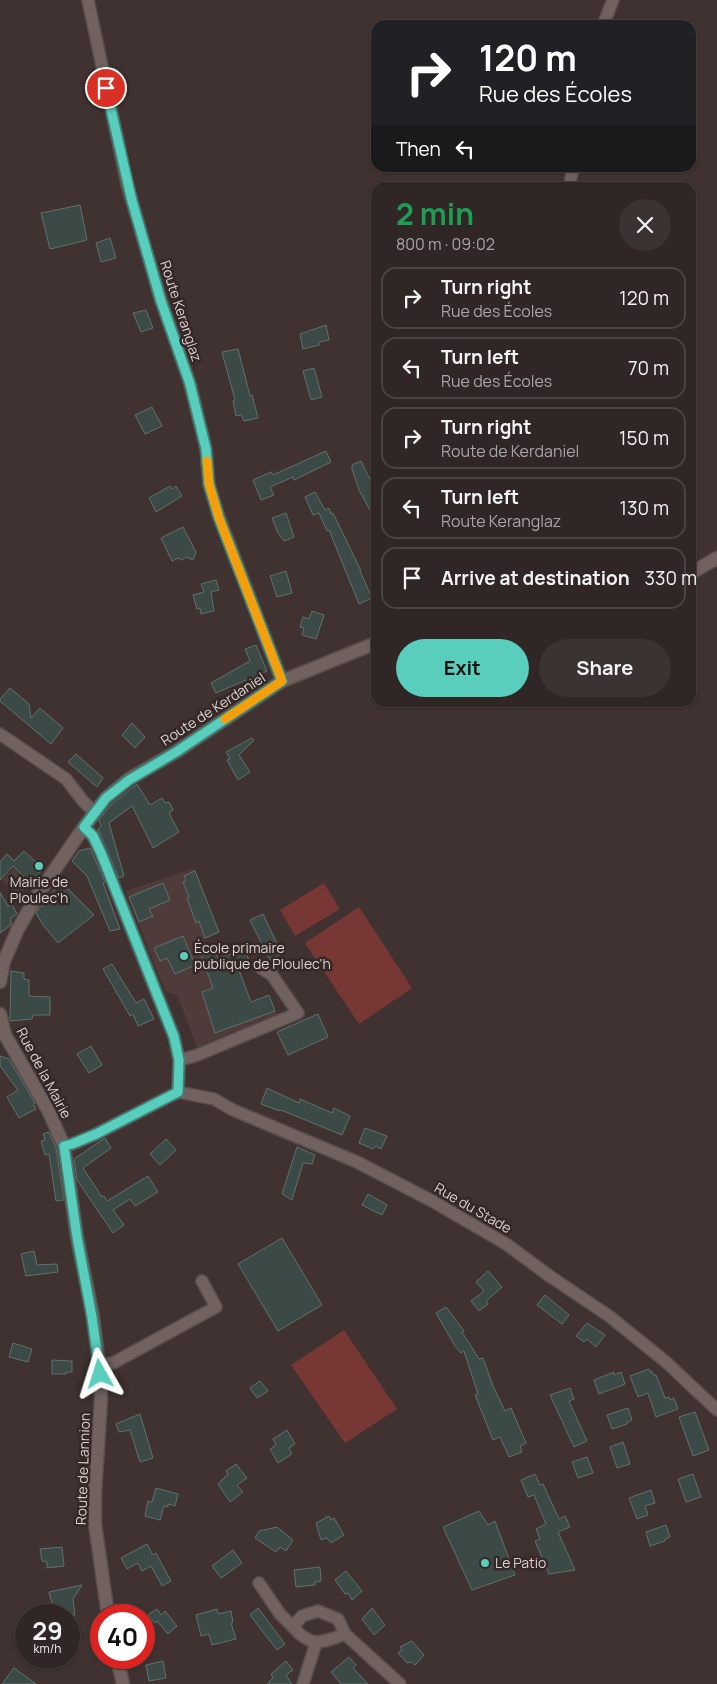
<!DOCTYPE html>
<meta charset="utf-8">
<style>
:root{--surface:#2f2625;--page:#3b3232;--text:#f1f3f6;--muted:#a7a5a7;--line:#4a4342;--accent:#5acebc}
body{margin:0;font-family:Manrope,sans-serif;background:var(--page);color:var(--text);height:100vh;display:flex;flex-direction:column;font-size:19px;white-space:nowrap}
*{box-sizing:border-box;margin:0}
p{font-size:16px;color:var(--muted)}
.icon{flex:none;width:28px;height:28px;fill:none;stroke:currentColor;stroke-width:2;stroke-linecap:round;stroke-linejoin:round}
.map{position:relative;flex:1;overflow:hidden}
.details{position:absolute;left:371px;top:182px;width:325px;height:525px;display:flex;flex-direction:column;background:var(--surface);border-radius:15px;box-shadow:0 1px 4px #0004,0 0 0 1px var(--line)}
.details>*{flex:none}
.hud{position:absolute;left:371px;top:20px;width:325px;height:152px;border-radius:15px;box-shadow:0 1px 4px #0004,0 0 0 1px var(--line);background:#202124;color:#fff;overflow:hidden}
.speed{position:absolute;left:15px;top:1604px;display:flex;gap:10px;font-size:25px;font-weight:700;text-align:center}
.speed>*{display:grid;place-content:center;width:65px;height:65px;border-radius:50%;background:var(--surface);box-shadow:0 1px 4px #0004,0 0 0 1px var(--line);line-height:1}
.speed small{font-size:12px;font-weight:400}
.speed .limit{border:8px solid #d22;background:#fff;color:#111}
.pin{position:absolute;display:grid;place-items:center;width:42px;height:42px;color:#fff;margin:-21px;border:2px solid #fff;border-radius:50%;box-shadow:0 1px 5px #0007}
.me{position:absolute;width:55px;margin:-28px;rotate:354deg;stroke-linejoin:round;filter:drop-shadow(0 0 4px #0008)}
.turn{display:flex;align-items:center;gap:18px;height:105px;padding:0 25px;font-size:22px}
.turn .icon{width:65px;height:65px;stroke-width:2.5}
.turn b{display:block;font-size:35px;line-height:42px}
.then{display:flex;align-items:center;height:48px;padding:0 25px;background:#0003;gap:10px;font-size:19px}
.round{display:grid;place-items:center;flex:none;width:52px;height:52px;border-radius:26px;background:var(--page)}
.headline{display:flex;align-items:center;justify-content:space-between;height:85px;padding:0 25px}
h1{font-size:30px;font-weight:700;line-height:38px;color:#1e9e55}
.button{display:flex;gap:10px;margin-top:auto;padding:10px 25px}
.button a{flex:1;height:58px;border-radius:30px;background:var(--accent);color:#111;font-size:20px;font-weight:700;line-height:58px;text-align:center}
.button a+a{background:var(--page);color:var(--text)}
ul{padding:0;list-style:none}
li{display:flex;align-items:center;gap:15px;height:62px;margin:0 10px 8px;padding:0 15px;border:2px solid var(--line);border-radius:15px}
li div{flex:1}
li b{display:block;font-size:19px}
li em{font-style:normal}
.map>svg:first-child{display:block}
</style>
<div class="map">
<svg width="717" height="1684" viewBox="0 0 717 1684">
<rect width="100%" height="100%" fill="#3f3231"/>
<g fill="#4f3b39">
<path d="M14,868L28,884L20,897L2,880Z"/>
<path d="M194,868L219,932L200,942L205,952L215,949L219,958L245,949L249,961L229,968L247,991L251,1002L269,995L275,1011L278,1014L197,1047L177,995L165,991L126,891Z"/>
</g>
<g fill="#773835">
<path d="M324,883L340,909L295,936L280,910Z"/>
<path d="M359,907L412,988L359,1024L305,943Z"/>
<path d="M344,1330L397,1409L345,1443L291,1365Z"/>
</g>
<g fill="#3b4a47" stroke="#61716e">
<path d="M80,205L87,240L50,249L41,213Z"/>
<path d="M110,238L116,258L101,262L96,243Z"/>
<path d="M146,310L153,328L141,332L133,313Z"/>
<path d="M326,325L329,340L319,342V345L303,349L300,334Z"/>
<path d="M238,349L250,396L252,395L258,418L244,421L241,415L236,416L233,401L235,400L222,352Z"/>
<path d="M314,368L322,397L311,400L303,371Z"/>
<path d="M152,407L162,426L145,434L135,415Z"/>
<path d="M326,451L331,462L294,480L293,477L270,487L274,495L261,500L253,480L271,472L273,475Z"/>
<path d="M361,461L376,492V521L359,490L352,469V465Z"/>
<path d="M170,486L172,489L176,486L182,496L156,512L149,498Z"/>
<path d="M315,492L325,510L329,508L331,514L333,513L361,571H360L372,598L359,604L329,530L327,531L319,513L313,515L305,497Z"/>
<path d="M286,513L294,537L284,541L278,533L272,518Z"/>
<path d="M183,527L196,552L193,560L186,557L182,560L178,558L172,561L161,538Z"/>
<path d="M286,571L292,593L277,597L270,576Z"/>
<path d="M216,580L219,590L211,592L214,611L201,614L200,608L197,609L193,595L204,592L201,584Z"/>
<path d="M312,611L324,615L316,639L302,635L304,628L300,627L303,617L309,619Z"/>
<path d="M256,645L267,671L216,693L211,683L250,661L245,649Z"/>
<path d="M10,688L29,704L31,718L40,708L63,728L51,744L0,701V699Z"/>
<path d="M132,723L145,737L135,748L122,735Z"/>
<path d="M252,738L254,740L239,755L250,772L238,780L227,760L230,759L226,752Z"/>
<path d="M76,754L103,778L97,787L68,762Z"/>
<path d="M137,784L150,805L162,798L165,803L169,802L173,810L169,813L179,832L153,848L132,806L109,823L124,876L119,878L98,829L101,826L99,820L112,804Z"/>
<path d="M90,848L105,882L103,883L120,929L110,931L87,876L72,861L79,851Z"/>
<path d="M24,851L43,869L30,883L13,866L0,880V862L7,854L14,861Z"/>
<path d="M195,871L219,932L205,938L199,921L196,923L187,898L189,897L183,882L186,881L184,876Z"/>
<path d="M61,882L94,915L58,943L43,925L36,913L40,907L52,900L49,896Z"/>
<path d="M163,883L170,900L149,909L153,916L139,922L129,897Z"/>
<path d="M0,892L8,906L12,904L17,914L11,918V925L0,933Z"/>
<path d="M263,914L282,954L270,960L250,920Z"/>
<path d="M183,936L195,965L175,974L167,958L160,961L154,948Z"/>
<path d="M215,949L218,958L245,949L249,961L237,965L251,1002L269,995L275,1011L215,1033L202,992L213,988L201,954Z"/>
<path d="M112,964L136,1003L144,999L154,1019L138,1026L133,1014L130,1016L103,969Z"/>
<path d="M11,971L24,973V979L29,980V996L50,997V1015H33L32,1019L10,1021Z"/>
<path d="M318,1014L328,1037L288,1055L277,1032Z"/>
<path d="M91,1046L102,1065L89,1073L77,1054Z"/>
<path d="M0,1056L9,1059L35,1103L33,1104L36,1109L19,1118L7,1097L18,1090L0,1066Z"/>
<path d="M267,1088L299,1103L300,1099L332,1113L334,1108L350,1116L342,1135L281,1110L280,1111L261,1104Z"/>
<path d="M365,1128L387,1136L381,1149L376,1146L373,1149L359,1143Z"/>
<path d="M49,1132L56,1148L64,1200L56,1201L49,1154L45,1155L41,1141L45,1140L43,1134Z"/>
<path d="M105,1138L111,1148L83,1168L102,1197L104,1196L107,1201L148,1176L158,1192L135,1206L130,1199L113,1210L124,1225L113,1233L77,1180L74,1159Z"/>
<path d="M166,1139L176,1150L160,1165L150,1154Z"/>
<path d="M297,1147L315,1155L312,1164L303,1163L292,1200L282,1194Z"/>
<path d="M368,1194L387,1205L382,1215L362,1205Z"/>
<path d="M282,1238L322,1305L278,1331L238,1264Z"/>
<path d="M34,1251L37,1265L57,1264L58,1272L26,1276L21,1254Z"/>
<path d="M488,1271L502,1287L486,1301L488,1304L479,1311L471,1301L484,1291L476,1282Z"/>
<path d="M545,1295L569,1315L562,1324L537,1305Z"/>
<path d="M446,1307L464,1331L462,1332L479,1359L483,1358L493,1386L505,1411L511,1408L526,1443L520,1446L522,1452L509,1457L500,1437L493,1440L475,1395L478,1394L464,1351L461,1353L455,1346L436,1313Z"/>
<path d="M587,1323L605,1335L596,1347L587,1339L584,1342L576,1336Z"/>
<path d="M13,1343L32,1349L28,1362L9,1357Z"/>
<path d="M52,1360L72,1361V1372H66V1374H52Z"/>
<path d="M649,1369L650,1372L652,1371L653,1375H656L665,1398L669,1397L670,1400L674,1398L678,1409L656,1417L648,1393L638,1397L630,1376Z"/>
<path d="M614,1372V1375L621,1372L625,1384L599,1394L594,1380Z"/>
<path d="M260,1381L268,1391L257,1398L250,1388Z"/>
<path d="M570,1388L574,1399L569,1401L587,1441L574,1447L550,1395Z"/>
<path d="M628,1408L632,1420L627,1422V1424L612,1429L607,1415Z"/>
<path d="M695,1412L709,1450L693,1456L679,1417Z"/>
<path d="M140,1414L153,1458L140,1462L130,1430L119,1432L116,1424Z"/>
<path d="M287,1430L295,1444L289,1448L292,1454L278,1463L270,1449L276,1445L273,1439Z"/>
<path d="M623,1442L630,1464L617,1468L610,1447Z"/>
<path d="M587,1457L593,1473L578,1478L572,1462Z"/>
<path d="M236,1464L247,1478L237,1485L243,1492L230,1502L218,1484L228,1474L226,1471Z"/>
<path d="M535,1474L540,1485L543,1484L559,1519L565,1516L570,1527L558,1532L575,1570L549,1574L535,1541L540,1539L536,1529L546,1524L534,1495L528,1497L521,1480Z"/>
<path d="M693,1474L701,1497L686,1502L678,1479Z"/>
<path d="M156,1488L178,1494L175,1506L168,1504V1507L164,1506L160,1520L145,1516L148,1501L152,1502Z"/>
<path d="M651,1490L655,1503L645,1506L648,1515L637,1519L629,1498Z"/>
<path d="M479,1511L488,1525L495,1521L515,1575L472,1590L443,1527Z"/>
<path d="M329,1516L331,1520L334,1518L344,1535L331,1543L327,1538L321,1540L316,1523Z"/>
<path d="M666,1525L670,1537L665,1539V1541L650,1546L646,1532Z"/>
<path d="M277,1527L293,1540L286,1551L280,1547L276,1552L255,1538L259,1531Z"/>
<path d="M147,1544L153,1555L156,1553L171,1581L162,1586L151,1566L142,1571L138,1563L127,1569L121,1558Z"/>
<path d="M62,1547L64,1566L47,1568V1562L42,1561L40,1549Z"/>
<path d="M233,1550L242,1563L221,1578L212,1566Z"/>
<path d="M320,1567L321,1581L315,1582V1585L296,1587L294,1570Z"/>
<path d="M346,1571L362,1591L352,1600L348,1593L345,1594L335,1580Z"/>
<path d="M82,1585L73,1599L75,1615H59L58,1610L54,1611L49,1592Z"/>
<path d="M258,1608L285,1644L277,1650L250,1615Z"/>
<path d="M372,1608L385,1625L374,1635L362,1619Z"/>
<path d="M157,1609L161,1615L165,1611L177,1626L168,1634L157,1621L155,1623L148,1615Z"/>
<path d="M217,1609L218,1614L231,1611L233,1622L231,1623L236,1639L212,1645L209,1634L201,1636L196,1615Z"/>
<path d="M412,1641L424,1655L415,1665L411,1662L407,1663L398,1653L402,1650L400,1647Z"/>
<path d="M349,1657L356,1665L353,1668L368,1684H341L331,1672Z"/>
<path d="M163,1661L166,1678L149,1681L146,1665Z"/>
<path d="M286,1661L293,1670L286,1675L292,1684H267L273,1678L271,1674Z"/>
<path d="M14,1668L36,1684H2Z"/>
</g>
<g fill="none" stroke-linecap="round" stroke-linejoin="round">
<g stroke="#594e4c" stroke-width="14">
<g id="minor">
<path d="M88,0L127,184L161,301L190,384L206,449L209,485L219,517L282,681"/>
<path d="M603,25L613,0"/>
<path d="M569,188L573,168"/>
<path d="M0,734L66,779L83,801L95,813"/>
<path d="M84,827L93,836L101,853L174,1037L179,1060L178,1092"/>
<path d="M179,1060L195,1056L298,1013L272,975L261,968"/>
<path d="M178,1092L214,1099L233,1110L357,1162L434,1202L506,1244L551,1277L609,1316L666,1362L717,1410"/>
<path d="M64,1146L72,1144L96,1134L178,1092"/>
<path d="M99,1364L113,1363L216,1307L202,1281"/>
<path d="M259,1583L280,1614L293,1627"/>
<path d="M318,1611L338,1619L345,1634C321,1643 311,1648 293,1627L302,1616Z"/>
<path d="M345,1634L400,1684"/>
<path d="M303,1684L316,1643"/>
</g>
</g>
<g stroke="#594e4c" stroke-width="15">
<g id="tertiary">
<path d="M691,573L717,558"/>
<path d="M0,982L4,961L18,929L38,894L84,827L106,798L129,779L176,752L282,681L376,643"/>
<path d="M0,1014L5,1035L48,1110L64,1146L77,1237L93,1317L99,1364L101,1399L95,1492V1524L108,1615"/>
<path d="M117,1658L123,1684"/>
</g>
</g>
<use href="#minor" stroke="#716260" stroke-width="11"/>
<use href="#tertiary" stroke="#716260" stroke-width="12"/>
</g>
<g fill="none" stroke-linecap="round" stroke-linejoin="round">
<g stroke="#3a867a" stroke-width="12">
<path id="route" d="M100,1374L92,1317L77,1237L64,1146L72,1144L96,1134L178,1092L179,1060L174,1037L101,853L93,836L84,827L106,798L129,780L176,752L282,681L219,518L209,484L206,449L190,384L161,301L132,201L106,88"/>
</g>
<use href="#route" stroke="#5acebc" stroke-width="9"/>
<path stroke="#f59e0b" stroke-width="9" d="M207,461L209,484L219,518L282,681L225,719"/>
</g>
<g fill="#5acebc" stroke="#352827" stroke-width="2">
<circle cx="39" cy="866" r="5"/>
<circle cx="184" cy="956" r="5"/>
<circle cx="485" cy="1563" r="5"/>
</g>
<g text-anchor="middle" stroke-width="5" stroke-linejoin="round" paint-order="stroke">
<g font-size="14" fill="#dbd2d1" stroke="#352827">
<text transform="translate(181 311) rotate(72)" y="5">Route Keranglaz</text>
<text transform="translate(213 709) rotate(-33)" y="5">Route de Kerdaniel</text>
<text transform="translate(44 1073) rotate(62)" y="5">Rue de la Mairie</text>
<text transform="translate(473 1208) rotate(30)" y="5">Rue du Stade</text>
<text transform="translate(83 1469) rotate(-88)" y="5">Route de Lannion</text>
</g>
<g font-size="14" fill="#dbd2d1" stroke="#352827" text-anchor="start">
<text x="39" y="887" text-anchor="middle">Mairie de<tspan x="39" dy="16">Ploulec'h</tspan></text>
<text x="194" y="953">École primaire<tspan x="194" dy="16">publique de Ploulec'h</tspan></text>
<text x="495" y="1568">Le Patio</text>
</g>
</g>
</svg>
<div class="speed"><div>29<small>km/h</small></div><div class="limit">40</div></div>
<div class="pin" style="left:106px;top:88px;background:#d93025"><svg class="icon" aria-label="arrive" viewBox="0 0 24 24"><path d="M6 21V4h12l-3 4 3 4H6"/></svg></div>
<svg class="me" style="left:100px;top:1374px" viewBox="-20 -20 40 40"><path d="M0-17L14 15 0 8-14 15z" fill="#5acebc" stroke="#fff" stroke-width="4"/></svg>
<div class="hud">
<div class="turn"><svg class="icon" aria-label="right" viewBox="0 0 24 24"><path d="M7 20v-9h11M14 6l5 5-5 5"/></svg><div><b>120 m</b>Rue des Écoles</div></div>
<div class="then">Then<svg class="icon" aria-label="left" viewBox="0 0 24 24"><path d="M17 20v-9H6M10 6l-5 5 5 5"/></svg></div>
</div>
<section class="details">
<div class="headline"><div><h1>2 min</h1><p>800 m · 09:02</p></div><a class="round"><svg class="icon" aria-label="close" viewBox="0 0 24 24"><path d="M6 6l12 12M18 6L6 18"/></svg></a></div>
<ul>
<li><svg class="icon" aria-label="right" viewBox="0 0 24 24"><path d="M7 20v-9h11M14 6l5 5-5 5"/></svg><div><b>Turn right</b><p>Rue des Écoles</p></div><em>120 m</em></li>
<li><svg class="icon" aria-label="left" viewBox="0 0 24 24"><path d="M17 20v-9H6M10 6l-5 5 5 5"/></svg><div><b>Turn left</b><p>Rue des Écoles</p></div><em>70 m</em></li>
<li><svg class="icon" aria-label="right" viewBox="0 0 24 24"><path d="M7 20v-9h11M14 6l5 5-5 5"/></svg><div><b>Turn right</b><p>Route de Kerdaniel</p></div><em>150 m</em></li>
<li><svg class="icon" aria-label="left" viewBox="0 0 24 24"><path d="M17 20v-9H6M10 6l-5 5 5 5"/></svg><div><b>Turn left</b><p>Route Keranglaz</p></div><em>130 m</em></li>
<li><svg class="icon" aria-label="arrive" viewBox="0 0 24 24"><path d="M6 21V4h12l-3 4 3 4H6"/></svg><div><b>Arrive at destination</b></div><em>330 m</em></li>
</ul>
<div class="button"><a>Exit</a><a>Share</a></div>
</section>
</div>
